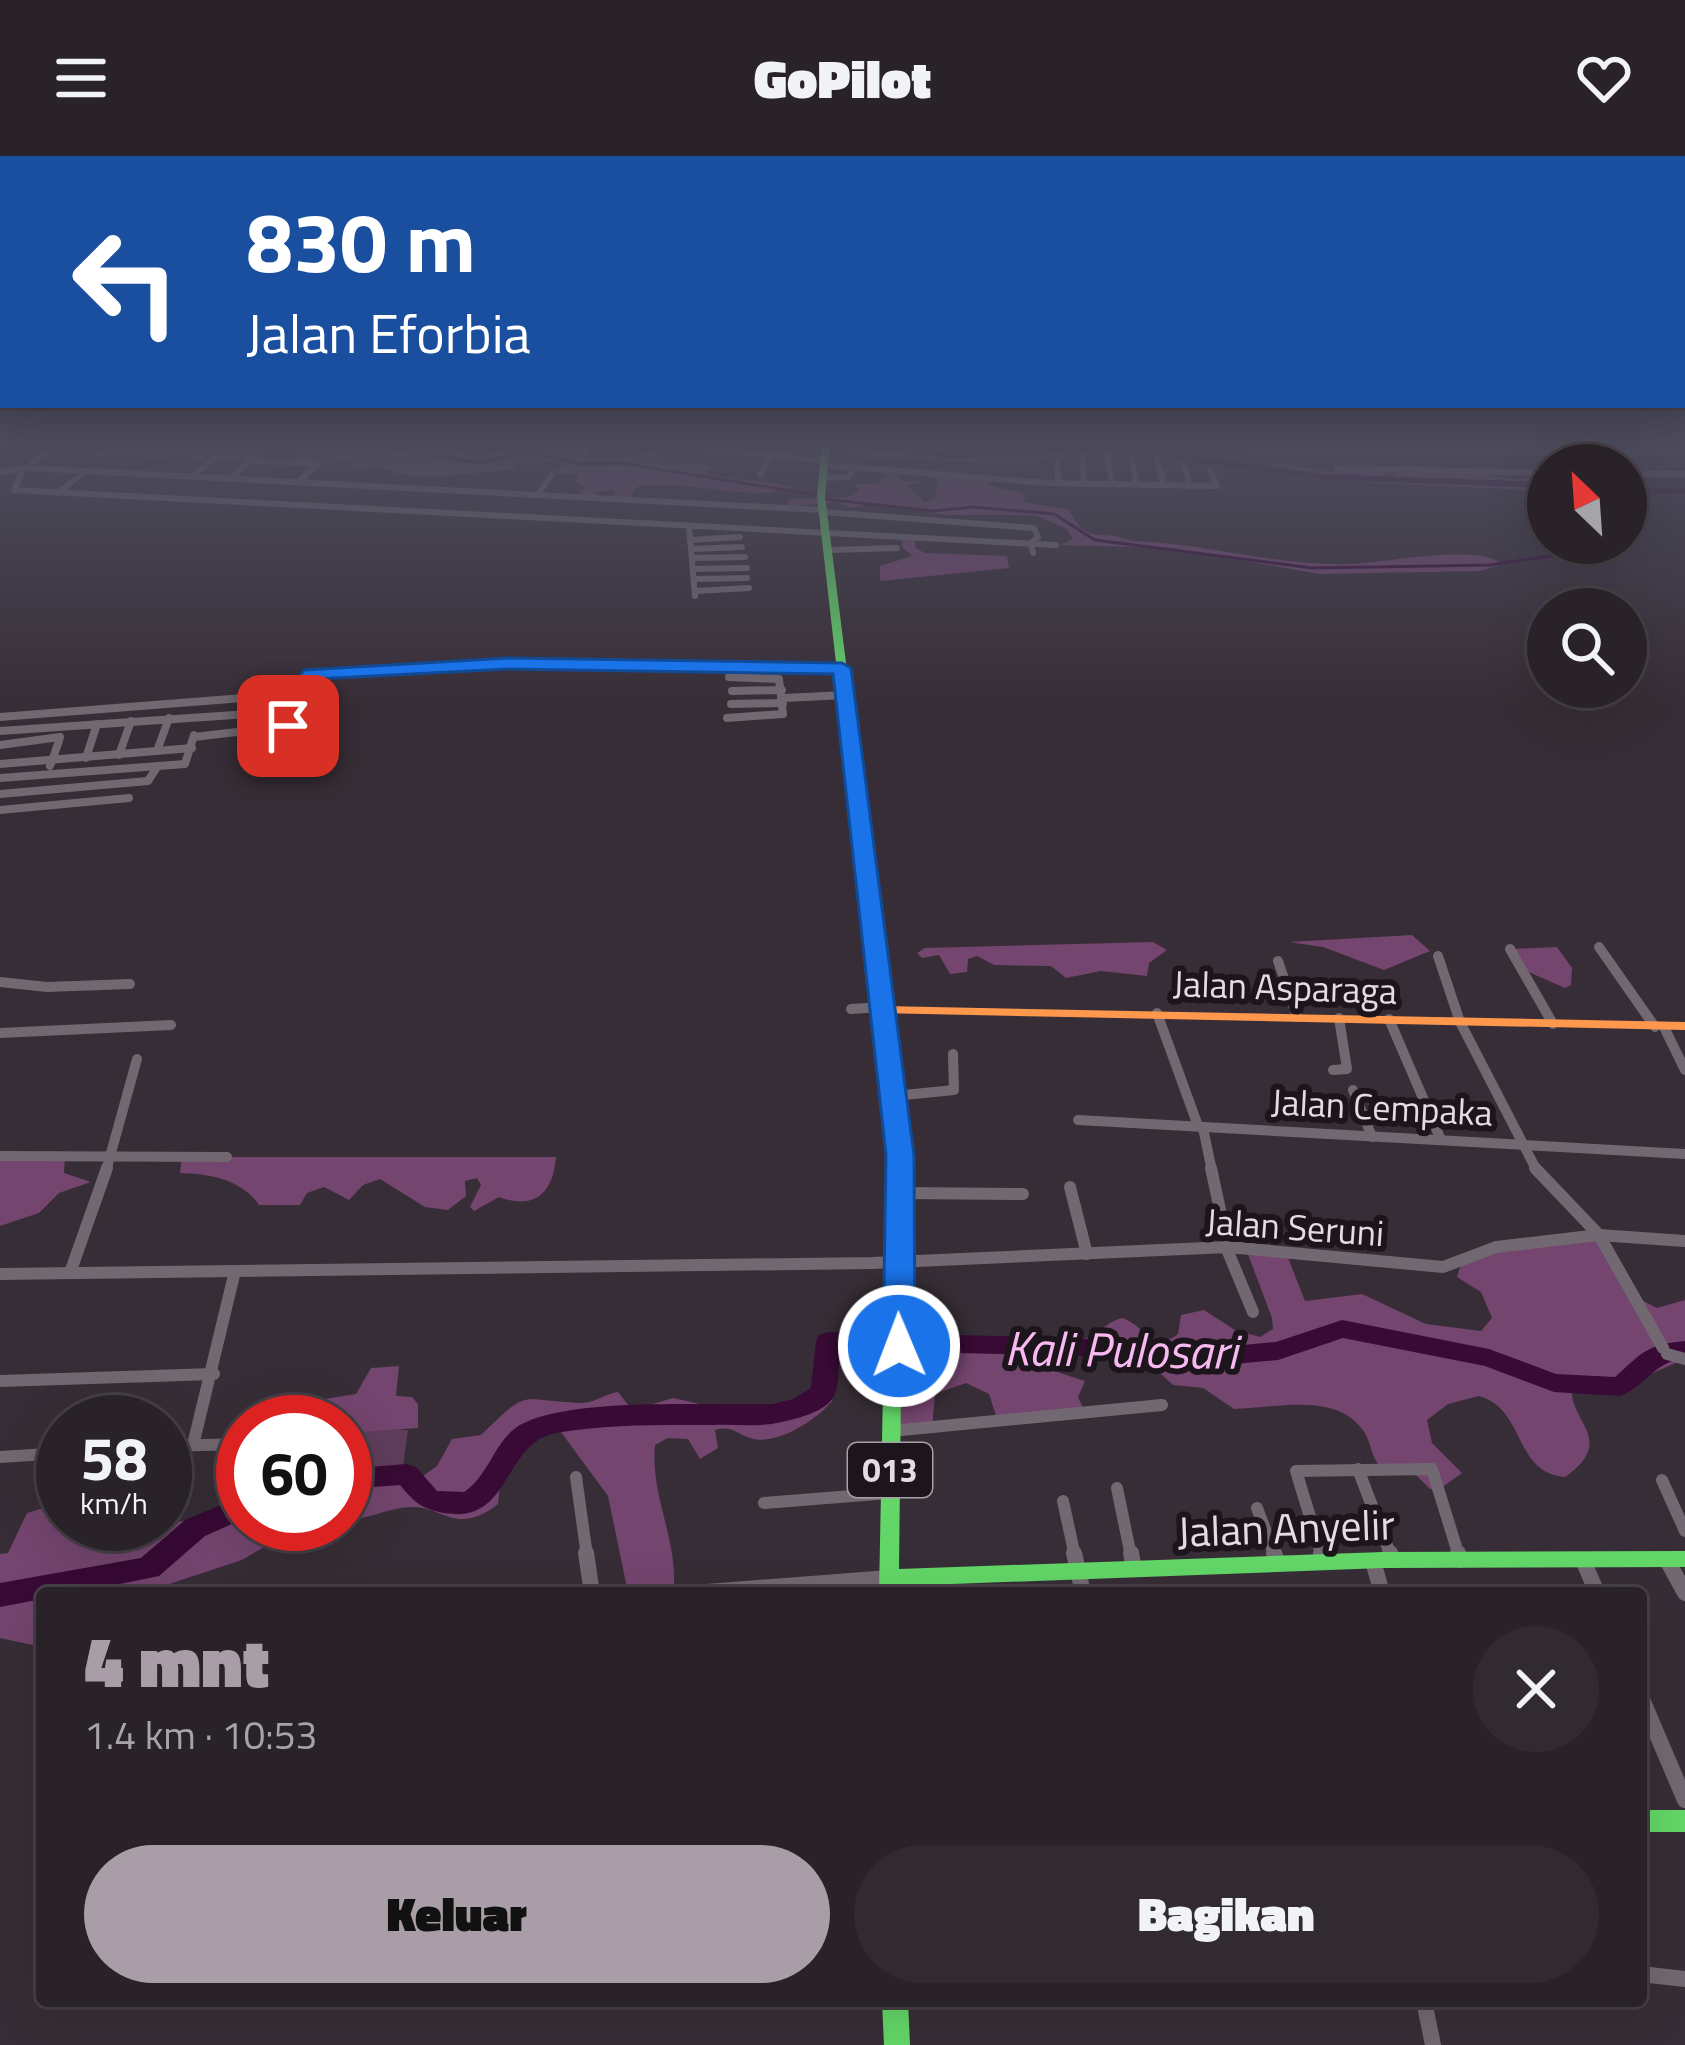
<!DOCTYPE html>
<html lang="id">
<meta charset="utf-8">
<style>
:root{--surface:#292228;--page:#312a30;--text:#f1f3f6;--muted:#a5a4a8;--line:#453f45;--accent:#a99da7}
body{margin:0;font-family:"Titillium Web",sans-serif;background:var(--page);color:var(--text);height:100vh;display:flex;flex-direction:column;font-size:45px;white-space:nowrap}
*{box-sizing:border-box;margin:0}
p{font-size:39px;color:var(--muted)}
.icon{flex:none;width:66px;height:66px;fill:none;stroke:currentColor;stroke-width:2;stroke-linecap:round;stroke-linejoin:round}
.map{position:relative;flex:1;overflow:hidden}
.side{position:absolute;left:36px;top:1431px;width:1611px;height:420px;display:flex;flex-direction:column;background:var(--surface);border-radius:12px;box-shadow:0 12px 48px #0002,0 0 0 3px var(--line)}
.side>*{flex:none}
.guide{position:absolute;left:0px;top:0px;width:1686px;height:252px;box-shadow:0 12px 48px #0002,0 0 0 3px var(--line);background:#1a4fa0;color:#fff;overflow:hidden}
.needle{width:78px;rotate:335deg}
.controls{position:absolute;left:1527px;top:288px;display:grid;gap:24px}
.controls a{display:grid;place-items:center;width:120px;height:120px;border-radius:50%;background:var(--surface);box-shadow:0 12px 48px #0002,0 0 0 3px var(--line);font-size:60px}
.speed{position:absolute;left:36px;top:1239px;display:flex;gap:24px;font-size:60px;font-weight:700;text-align:center}
.speed>*{display:grid;place-content:center;width:156px;height:156px;border-radius:50%;background:var(--surface);box-shadow:0 12px 48px #0002,0 0 0 3px var(--line);line-height:1}
.speed small{font-size:30px;font-weight:400}
.speed .limit{border:18px solid #d22;background:#fff;color:#111}
.pin{position:absolute;display:grid;place-items:center;width:102px;height:102px;color:#fff;margin:-51px;border-radius:24px;box-shadow:0 6px 18px #0006}
.me{position:absolute;width:132px;margin:-66px;rotate:359deg;stroke-linejoin:round;filter:drop-shadow(0 0 9px #0008)}
.turn{display:flex;align-items:center;gap:42px;height:252px;padding:0 48px;font-size:54px}
.turn .icon{width:156px;height:156px;stroke-width:2.5}
.turn b{display:block;font-size:84px;line-height:102px}
.round{display:grid;place-items:center;flex:none;width:126px;height:126px;border-radius:63px;background:var(--page)}
.head{display:flex;align-items:center;justify-content:space-between;height:204px;padding:0 48px}
h1{font-size:72px;font-weight:800;line-height:90px;color:var(--accent)}
.button{display:flex;gap:24px;margin-top:auto;padding:24px 48px}
.button a{flex:1;height:138px;border-radius:72px;background:var(--accent);color:#111;font-size:48px;font-weight:800;line-height:138px;text-align:center}
.button a+a{background:var(--page);color:var(--text)}
header{display:flex;justify-content:space-between;align-items:center;height:156px;padding:0 48px;background:var(--surface);font-size:54px;font-weight:800}
.map>svg:first-child{display:block}
</style>
<header><svg class="icon" aria-label="menu" viewBox="0 0 24 24"><path d="M4 6h16M4 12h16M4 18h16"/></svg>GoPilot<svg class="icon" aria-label="heart" viewBox="0 0 24 24"><path d="M12 20l-8-8c-3-5 5-10 8-4 3-6 11-1 8 4z"/></svg></header>
<div class="map">
<svg width="1685" height="1889" viewBox="0 0 1685 1889">
<rect width="100%" height="100%" fill="#372d36"/>
<path fill="#5f3d5b" d="M371,1272L408,1274L403,1311L386,1322L345,1323V1277Z"/>
<g fill="#74456f">
<path d="M135,289H275L256,300L265,307L212,304L217,294L206,296L200,306L185,300L146,304V296L80,301Z"/>
<path d="M304,289L453,290L466,300L574,291L582,293L571,301L606,303L656,296L665,300L660,309L699,306L711,311L706,319L793,330C763,349 675,321 636,331L630,343H615L614,334L597,336L595,342L577,341L584,331L575,326L579,318L555,317L565,305L517,307L513,314C470,314 419,331 379,310L352,313L359,304C331,304 305,316 278,306L298,300Z"/>
<path d="M826,289L1026,295L1150,289L1188,307L1113,295L1043,301L1038,309L856,301L848,293Z"/>
<path d="M1275,306L1336,317L1334,309L1374,307L1388,320L1396,318L1402,308L1514,323L1548,320V335L1321,324L1268,311Z"/>
<path d="M890,314L905,325L927,326L906,329L924,346L935,343L938,324L933,320L988,323L987,329L1023,337L1025,346L1069,354C1090,392 1098,371 1132,385C1210,387 1287,414 1365,407C1397,404 1480,389 1502,408L1480,415L1320,418L1171,392L1060,389L1073,383L1067,373L1036,359H945L874,347L852,352L836,346L785,351L790,343L848,341L859,334L854,327L878,329Z"/>
<path d="M902,381L914,382L916,392L925,397L1007,400L1009,412L880,425V410L912,400L902,391Z"/>
<path d="M1412,779L1430,795L1384,814L1323,791L1289,786Z"/>
<path d="M1153,786L1167,794L1149,807L1147,820L1101,815L1066,822L1051,810L994,809L977,800L968,803L967,816L950,818L939,799L922,802L917,797L925,792Z"/>
<path d="M1557,791L1572,812L1571,829L1565,832L1524,814L1510,793Z"/>
<path d="M0,1000L65,1001L64,1017L91,1026L59,1037L39,1057L0,1070Z"/>
<path d="M182,1001H556C553,1038 534,1054 499,1041L474,1055L470,1051L481,1029L477,1022L465,1025L466,1040L448,1054L425,1051L380,1023L363,1029L349,1044L324,1031L307,1037L300,1049H259C241,1023 210,1018 180,1017Z"/>
<path d="M1599,1079L1636,1141L1657,1152L1685,1144V1203L1620,1231L1573,1229C1564,1263 1620,1282 1565,1321C1513,1317 1526,1253 1479,1240L1448,1248L1427,1264L1432,1287L1462,1317L1441,1332L1430,1333L1416,1319L1378,1308C1370,1297 1371,1284 1362,1273C1335,1236 1274,1252 1234,1253L1203,1232L1173,1229L1138,1197L1077,1191L1056,1201L1060,1217L1085,1225L1078,1241L1086,1258L999,1269L989,1238L966,1227L935,1238L932,1272L891,1275L900,1183C960,1191 1023,1190 1082,1183C1099,1181 1105,1165 1123,1162C1143,1170 1156,1196 1178,1178L1181,1159L1204,1154L1235,1174L1260,1181L1273,1173L1272,1162L1246,1093L1287,1099L1305,1145L1362,1138L1426,1168L1481,1175L1492,1162L1481,1136L1457,1121L1461,1108L1487,1095Z"/>
<path d="M399,1210L396,1240L412,1241L418,1248V1272L345,1277V1266H252L274,1251L356,1238L371,1212Z"/>
<path d="M618,1236L632,1254L673,1242L731,1255L784,1253L820,1236L833,1244C818,1263 776,1291 750,1282C735,1277 732,1269 715,1274L718,1292L700,1303L688,1283L668,1282L655,1289C650,1337 676,1380 674,1428L691,1437H636L627,1432L608,1340L555,1268C512,1273 501,1310 498,1348C455,1381 443,1349 410,1351C387,1352 368,1364 345,1364V1323L423,1320L437,1310L452,1283L481,1279C531,1231 515,1244 582,1247C594,1247 605,1238 618,1236Z"/>
<path d="M50,1350L63,1354V1368L100,1384L243,1351V1368H289L278,1383L242,1404L142,1437H42V1491L0,1482V1398L8,1397L27,1357Z"/>
</g>
<g fill="none" stroke-linecap="round" stroke-linejoin="round">
<g stroke="#380a35" stroke-width="3">
<path d="M369,289L479,307L529,296L579,308L621,307L816,339"/>
<path d="M824,343L933,355L972,351L1054,358L1095,384L1312,412L1489,409L1605,392"/>
</g>
<g fill="#380a35" fill-rule="evenodd">
<path d="M829,289L950,296L1113,289L1325,318L1548,326V332L1325,324L1111,295L950,302Z"/>
<path d="M1626,331L1685,332V338L1626,337Z"/>
<path d="M1342,1164L1489,1193L1556,1218L1615,1221C1642,1197 1647,1188 1685,1185V1203C1653,1205 1647,1230 1620,1240L1554,1236L1485,1210L1343,1182L1278,1204L1201,1211L1076,1200L840,1194C838,1207 840,1228 834,1240C825,1257 795,1263 777,1267C756,1271 734,1268 712,1269C661,1269 607,1268 556,1277C502,1287 512,1369 444,1357C422,1353 414,1346 400,1329L345,1333V1313L406,1308L416,1311L437,1335L464,1336C491,1318 495,1280 524,1267C578,1241 710,1250 773,1248L793,1243L811,1232L816,1185L819,1179L828,1176L1076,1182L1201,1193L1276,1186Z"/>
<path d="M243,1340V1363L205,1380L159,1420L76,1437H42V1443L0,1451V1427L141,1402L185,1364Z"/>
</g>
<g stroke="#726871" stroke-width="6">
<path d="M674,289L825,305"/>
<path d="M1273,289L1289,295H1685"/>
<path d="M1249,295H1278"/>
<path d="M585,298L590,289"/>
<path d="M1107,299L1112,328"/>
<path d="M1082,301L1084,328"/>
<path d="M1132,302L1136,328"/>
<path d="M1157,304L1164,329"/>
<path d="M1057,307L1058,327"/>
<path d="M826,309L1047,327L1217,330L1210,314"/>
<path d="M1184,309L1190,330"/>
<path d="M27,312L823,354"/>
<path d="M1337,312L1548,317"/>
<path d="M22,315L14,334L1056,389"/>
<path d="M0,316L25,313L54,289"/>
<path d="M1626,318H1685"/>
<path d="M760,319L772,299"/>
<path d="M194,320L221,295"/>
<path d="M231,322L249,305L317,308L298,326"/>
<path d="M823,322L849,321L852,314"/>
<path d="M58,337L86,315"/>
<path d="M538,338L552,318"/>
<path d="M823,356L1034,372L1038,381L1031,387L1033,397"/>
<path d="M689,370L695,440"/>
<path d="M690,384L740,381"/>
<path d="M691,393L742,391"/>
<path d="M830,394L897,392"/>
<path d="M692,402L745,401"/>
<path d="M693,413L747,412"/>
<path d="M694,423L747,422"/>
<path d="M695,435L749,432"/>
</g>
<g stroke="#726871" stroke-width="8">
<path d="M732,535L782,534"/>
<path d="M784,542L845,539"/>
<path d="M731,548L783,547"/>
<path d="M0,561L295,538"/>
<path d="M727,562L783,558L779,523L729,521"/>
<path d="M0,575L293,555"/>
<path d="M194,581L288,570L295,538L310,518L508,507L842,512"/>
<path d="M0,589L60,581"/>
<path d="M157,595L169,562"/>
<path d="M119,599L131,565"/>
<path d="M86,602L97,568"/>
<path d="M0,608L192,592"/>
<path d="M50,610L59,585"/>
<path d="M0,622L185,608L194,579"/>
<path d="M0,638L148,625L157,611"/>
<path d="M0,654L129,642"/>
</g>
<g stroke="#726871" stroke-width="10">
<path d="M1599,791L1655,871"/>
<path d="M1510,793L1553,868"/>
<path d="M1438,800L1460,866L1537,1015"/>
<path d="M1278,805L1297,861"/>
<path d="M0,826L47,831L130,828"/>
<path d="M851,853L883,851"/>
<path d="M1157,857L1197,967"/>
<path d="M1389,863L1441,984"/>
<path d="M1664,871L1685,914"/>
<path d="M0,877L171,869"/>
<path d="M1333,914L1347,913L1339,862"/>
<path d="M1353,934L1372,981"/>
<path d="M894,940L954,934L953,898"/>
<path d="M1078,964L1685,998"/>
<path d="M1203,972L1212,1015"/>
<path d="M0,1000L227,1001"/>
<path d="M106,1015L137,903"/>
</g>
<g stroke="#726871" stroke-width="12">
<path d="M1211,1012L1228,1091"/>
<path d="M1535,1012L1599,1079L1663,1192"/>
<path d="M1070,1031L1087,1098"/>
<path d="M899,1037L1023,1038"/>
<path d="M1226,1091L1253,1156"/>
<path d="M70,1117L107,1012"/>
<path d="M0,1118L872,1107L1228,1091L1443,1111L1496,1091L1599,1079L1685,1085"/>
<path d="M1667,1198L1685,1203"/>
<path d="M0,1225L214,1218"/>
<path d="M891,1275L1162,1249"/>
<path d="M193,1289L235,1115"/>
<path d="M165,1290L243,1288"/>
<path d="M0,1301L63,1297"/>
<path d="M1358,1313L1391,1400"/>
<path d="M576,1321L587,1400"/>
<path d="M1662,1324L1685,1375"/>
<path d="M1117,1332L1131,1400"/>
<path d="M1063,1345L1075,1400"/>
<path d="M764,1347L890,1337"/>
<path d="M1257,1352L1275,1400"/>
<path d="M1322,1400L1296,1315L1432,1313L1459,1400"/>
</g>
<g stroke="#726871" stroke-width="16">
<path d="M586,1397L592,1437"/>
<path d="M1074,1397L1083,1437"/>
<path d="M1131,1397L1134,1413"/>
<path d="M1274,1397L1278,1408"/>
<path d="M1321,1397L1324,1406"/>
<path d="M1390,1397L1393,1404"/>
<path d="M1458,1397L1460,1404"/>
<path d="M1583,1404L1597,1437"/>
<path d="M1667,1404L1685,1437"/>
<path d="M1373,1405L1382,1437"/>
<path d="M694,1437L889,1422"/>
<path d="M1641,1541L1685,1644"/>
<path d="M1641,1818L1685,1823"/>
<path d="M1424,1845L1433,1889"/>
</g>
<g fill="#63d668" fill-rule="evenodd">
<path d="M822,289H830L825,340L908,999L904,1105L910,1175L901,1234L899,1413L1383,1396L1685,1395V1411L1383,1412L899,1430V1437H879L883,1234L892,1175L888,1105L892,999L817,340Z"/>
<rect x="1641" y="1654" width="44" height="22"/>
<path d="M882,1845H908L910,1889H884Z"/>
</g>
<path fill="#ff974d" fill-rule="evenodd" d="M883,850L1685,866V874L878,857L876,854L878,851Z"/>
</g>
<linearGradient id="sky" x2="0" y2="1"><stop stop-color="#1e191e"/><stop offset="0.52" stop-color="#4d4c5d"/><stop offset="1" stop-color="#4d4c5d" stop-opacity="0"/></linearGradient>
<rect width="1685" height="553" fill="url(#sky)"/>
<path fill="#1a73e8" stroke="#114b97" stroke-width="3" d="M508,502L842,507L851,512L914,999L915,1190L910,1199L899,1202L883,1190L886,999L833,518L508,513L316,523L305,539L295,574L278,570L286,538L304,514Z"/>
<g text-anchor="middle" stroke-width="12" stroke-linejoin="round" paint-order="stroke">
<rect fill="#1d151c" stroke="#aa9fa8" stroke-width="3" x="848" y="1287" width="84" height="54" rx="9"/>
<g font-size="33" font-weight="bold" fill="#e6dae4">
<text x="890" y="1326">013</text>
</g>
<g font-size="36" fill="#e6dae4" stroke="#1d151c">
<text transform="translate(1285 831) rotate(2)" y="13">Jalan Asparaga</text>
<text transform="translate(1382 951) rotate(3)" y="13">Jalan Cempaka</text>
<text transform="translate(1295 1071) rotate(4)" y="13">Jalan Seruni</text>
</g>
<g font-size="42" fill="#e6dae4" stroke="#1d151c">
<text transform="translate(1286 1372) rotate(-2)" y="15">Jalan Anyelir</text>
</g>
<g font-size="48" font-style="italic" fill="#f8b9f1" stroke="#1d151c">
<text transform="translate(1121 1194) rotate(1)" y="17">Kali Pulosari</text>
</g>
</g>
</svg>
<div class="controls">
<a><svg class="needle" viewBox="-14 -14 28 28"><path d="M0-13l5 13h-10z" fill="#e53935"/><path d="M0 13l5-13h-10z" fill="#a5a4a8"/></svg></a>
<a><svg class="icon" aria-label="search" viewBox="0 0 24 24"><circle cx="10" cy="10" r="6"/><path d="M15 15l6 6"/></svg></a>
</div>
<div class="speed"><div>58<small>km/h</small></div><div class="limit">60</div></div>
<div class="pin" style="left:288px;top:570px;background:#d93025"><svg class="icon" aria-label="arrive" viewBox="0 0 24 24"><path d="M6 21V4h12l-3 4 3 4H6"/></svg></div>
<svg class="me" style="left:899px;top:1190px" viewBox="-20 -20 40 40"><circle r="17" fill="#1a73e8" stroke="#fff" stroke-width="3"/><path d="M0-11L8 9 0 5-8 9z" fill="#fff"/></svg>
<div class="guide">
<div class="turn"><svg class="icon" aria-label="left" viewBox="0 0 24 24"><path d="M17 20v-9H6M10 6l-5 5 5 5"/></svg><div><b>830 m</b>Jalan Eforbia</div></div>
</div>
<section class="side">
<div class="head"><div><h1>4 mnt</h1><p>1.4 km · 10:53</p></div><a class="round"><svg class="icon" aria-label="close" viewBox="0 0 24 24"><path d="M6 6l12 12M18 6L6 18"/></svg></a></div>
<div class="button"><a>Keluar</a><a>Bagikan</a></div>
</section>
</div>
